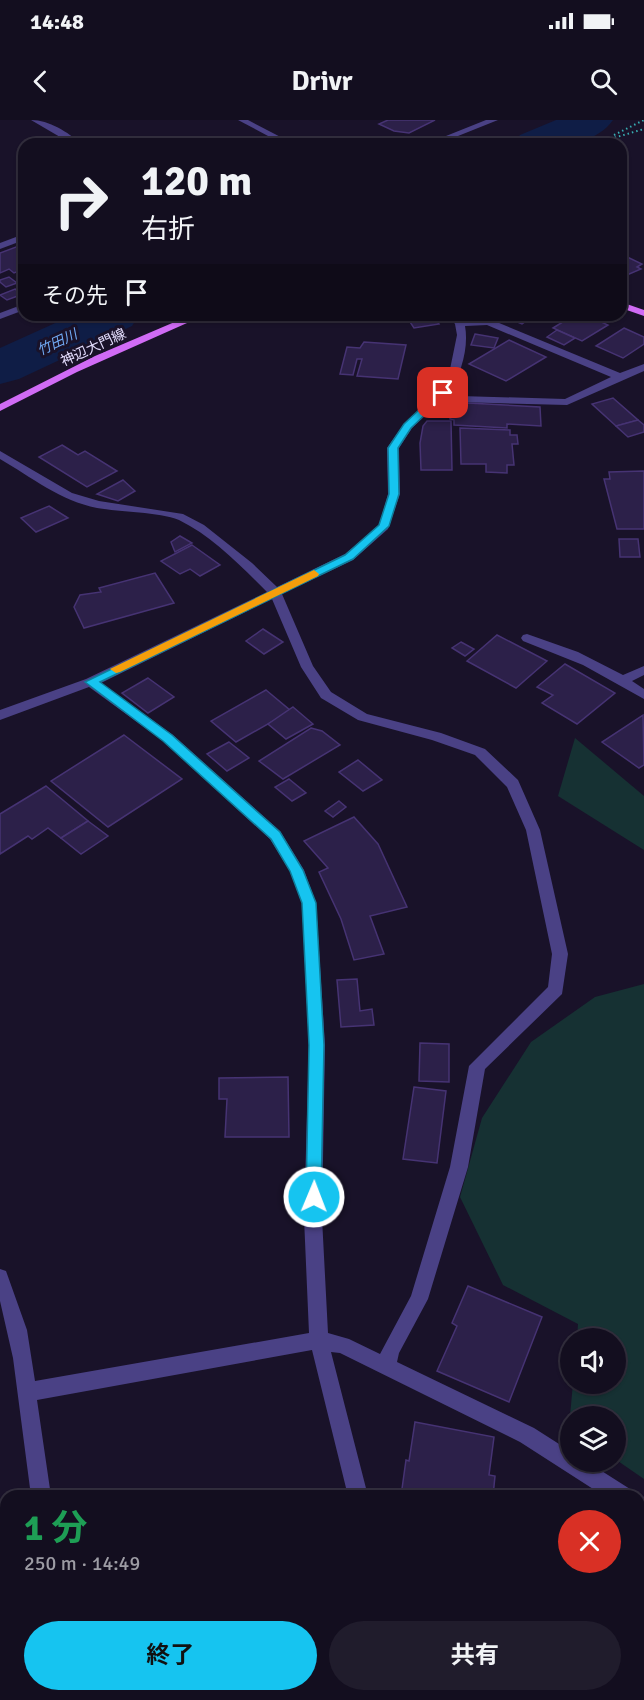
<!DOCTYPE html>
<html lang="ja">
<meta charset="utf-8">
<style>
:root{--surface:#130e1f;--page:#201c2c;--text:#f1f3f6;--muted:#9d9ca4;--line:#322e3d;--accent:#16c4f0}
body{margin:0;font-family:Signika,"Noto Sans JP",sans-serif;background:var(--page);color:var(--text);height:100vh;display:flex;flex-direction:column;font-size:22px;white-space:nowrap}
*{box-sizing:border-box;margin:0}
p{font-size:20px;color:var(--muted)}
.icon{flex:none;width:33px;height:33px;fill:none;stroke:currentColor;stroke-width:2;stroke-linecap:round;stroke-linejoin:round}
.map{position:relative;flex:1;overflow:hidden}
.panel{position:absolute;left:0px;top:1370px;width:645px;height:212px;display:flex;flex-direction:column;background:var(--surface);border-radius:18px 18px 0 0;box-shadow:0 2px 4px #0004,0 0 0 2px var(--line)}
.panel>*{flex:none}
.hud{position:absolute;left:18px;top:18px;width:609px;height:183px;border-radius:18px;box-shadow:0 2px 4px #0004,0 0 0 2px var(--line);background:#130e1f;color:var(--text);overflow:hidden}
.fabs{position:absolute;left:560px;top:1208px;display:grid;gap:12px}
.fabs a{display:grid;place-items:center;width:66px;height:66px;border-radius:50%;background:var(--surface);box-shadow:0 2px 4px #0004,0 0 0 2px var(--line);font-size:30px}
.pin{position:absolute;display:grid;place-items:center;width:51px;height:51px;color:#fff;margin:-26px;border-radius:12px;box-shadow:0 3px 9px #0006}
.me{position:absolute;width:66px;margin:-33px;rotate:1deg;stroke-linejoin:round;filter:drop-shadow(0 0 4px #0008)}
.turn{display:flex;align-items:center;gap:21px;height:126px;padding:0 24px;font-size:27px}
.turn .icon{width:78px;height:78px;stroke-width:2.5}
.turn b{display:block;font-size:42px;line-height:51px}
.then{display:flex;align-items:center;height:57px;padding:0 24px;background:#0003;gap:12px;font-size:22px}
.round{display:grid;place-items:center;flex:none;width:63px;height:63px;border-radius:32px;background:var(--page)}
.summary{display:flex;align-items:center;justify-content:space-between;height:102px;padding:0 24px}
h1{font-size:36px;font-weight:700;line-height:45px;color:#1e9e55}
.cta{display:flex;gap:12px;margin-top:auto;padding:12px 24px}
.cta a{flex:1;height:69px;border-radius:36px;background:var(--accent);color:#111;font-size:24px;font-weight:700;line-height:69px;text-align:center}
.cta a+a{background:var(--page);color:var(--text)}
.status{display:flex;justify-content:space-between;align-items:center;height:42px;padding:0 30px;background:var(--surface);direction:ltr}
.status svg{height:16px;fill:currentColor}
header{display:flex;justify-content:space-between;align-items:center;height:78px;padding:0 24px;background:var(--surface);font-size:27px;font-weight:700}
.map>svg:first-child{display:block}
</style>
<div class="status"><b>14:48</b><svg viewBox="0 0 49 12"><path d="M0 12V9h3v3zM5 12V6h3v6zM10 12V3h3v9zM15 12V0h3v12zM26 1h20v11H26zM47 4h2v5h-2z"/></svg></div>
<header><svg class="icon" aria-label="back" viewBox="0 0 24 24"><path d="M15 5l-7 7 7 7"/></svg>Drivr<svg class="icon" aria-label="search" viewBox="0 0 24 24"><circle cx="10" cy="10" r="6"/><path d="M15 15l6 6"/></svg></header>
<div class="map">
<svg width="644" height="1580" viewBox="0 0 644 1580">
<rect width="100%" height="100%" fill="#191229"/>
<g fill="#163133">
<path d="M575,618L644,676V730L558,676Z"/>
<path d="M644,864V1359L615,1339V1296H570L569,1307L573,1263H615V1218H577L578,1204L503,1165L460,1077L482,998L531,922L595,877Z"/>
</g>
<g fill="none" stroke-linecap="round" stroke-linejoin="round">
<g fill="#0f1d46" fill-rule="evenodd">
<path d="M556,0H613C592,30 546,24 513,24L520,15Z"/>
<path d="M73,195H139L132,206L19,259L0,264V228Z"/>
</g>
</g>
<g fill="#2c2049" stroke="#463373" stroke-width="1.5">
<path d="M388,0H435L409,13L394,11L379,4Z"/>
<path d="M24,124V149L14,153L9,149L0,153V133Z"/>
<path d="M621,134L642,144L637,147L641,149L627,155L621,154Z"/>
<path d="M9,157L17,163L6,167L0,162V160Z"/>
<path d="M15,169L23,174L7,180L0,175Z"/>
<path d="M332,195H368L335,200Z"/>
<path d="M433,195L439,204L414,208L406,196Z"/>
<path d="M509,195H527L532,197L522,204L505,197Z"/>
<path d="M574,195H586L608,205L582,221L553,208Z"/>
<path d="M624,208L644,217V224L623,238L596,226Z"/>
<path d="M557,210L575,218L564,225L547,217Z"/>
<path d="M475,214L498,218L494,228L471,225Z"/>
<path d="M509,220L546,237L506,261L469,244Z"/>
<path d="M364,222L406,225L398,259L357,256L362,239H357L353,255L340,254L347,227L360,228Z"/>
<path d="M613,278L638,300L616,306L592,284Z"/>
<path d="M468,283L540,287L541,306L507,304V308L454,305V300L450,299L451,284Z"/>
<path d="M638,300L644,305V312L628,317L616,306Z"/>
<path d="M427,301H451L452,350H421L420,323L423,306Z"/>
<path d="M460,308L510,310V315H517L518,324H512L514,345H507V353L486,352V344H461Z"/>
<path d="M62,325L78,335L85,331L117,351L87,367L39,337Z"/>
<path d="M644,351V409H617L604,359H610L609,352Z"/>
<path d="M123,360L135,371L118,381L97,374Z"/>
<path d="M49,386L68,398L36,412L21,398Z"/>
<path d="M180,416L192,423L175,432L171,422Z"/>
<path d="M619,419H638L640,437H620Z"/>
<path d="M192,425L220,445L200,456L190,449L180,454L161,441Z"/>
<path d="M155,453L174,483L84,508L74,487L80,475L101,472L99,468Z"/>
<path d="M263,509L283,522L264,534L246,521Z"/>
<path d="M497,515L547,541L516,568L467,541Z"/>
<path d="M461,522L474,529L465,536L452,528Z"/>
<path d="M565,544L615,573L577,604L542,583L553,575L537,567Z"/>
<path d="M148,558L174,577L148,593L122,573Z"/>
<path d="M266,570L291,591L236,622L211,601Z"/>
<path d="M293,587L313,604L286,619L268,604Z"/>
<path d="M643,595L644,645L639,648L602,622Z"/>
<path d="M311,608L322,611L340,625L283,659L259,641Z"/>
<path d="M124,615L182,659L108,707L51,661Z"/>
<path d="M229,622L249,638L227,651L207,634Z"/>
<path d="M358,640L382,660L363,671L339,652Z"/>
<path d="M289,659L306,673L292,681L275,667Z"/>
<path d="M46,666L88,701L61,718L48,708L32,719L28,716L0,734V694Z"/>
<path d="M339,681L346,687L333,697L325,691Z"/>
<path d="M354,697L378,724L407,787L370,796L384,834L354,840L341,799L319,752L328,748L304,721Z"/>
<path d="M88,701L108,716L81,734L61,718Z"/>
<path d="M357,859L360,891L372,889L374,905L341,907L337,860Z"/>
<path d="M420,923L449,924V962L419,961Z"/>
<path d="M288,957L289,1017H225L227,979H219V958Z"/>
<path d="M414,967L446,971L437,1043L403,1039Z"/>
<path d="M468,1166L542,1197L509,1282L437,1251L457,1206L452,1203Z"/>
<path d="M415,1302L494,1317L489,1355L495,1356L493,1376H401L406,1340L409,1341Z"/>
<path d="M549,1369L584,1376H549Z"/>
</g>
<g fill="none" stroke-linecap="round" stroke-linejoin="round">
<g stroke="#39b0b5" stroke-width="2" stroke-dasharray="1.5 3" stroke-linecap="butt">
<path d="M614,15L644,0"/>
<path d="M593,24L644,9"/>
</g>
<g fill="#4a4185" fill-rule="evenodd">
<path d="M31,0C49,0 68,12 81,24H72Z"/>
<path d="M238,0H248L294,24H283Z"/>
<path d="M486,0H498L438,24H426Z"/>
<path d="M24,114V120L0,129V123Z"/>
<path d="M24,184V190L0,199V193Z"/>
<path d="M448,195H458L463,200H492L620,253L644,244V251L567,285L458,282L445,277L412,308L399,328L400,374L388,409L353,440L282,474L313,546L331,572L367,594L441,613L485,629L518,660L540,710L568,834L562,874L485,949L468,1047L428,1179L399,1233L397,1242L534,1308L570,1331V1341H586L630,1369L633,1376H604L520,1322L340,1233L331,1232L368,1376H348L312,1230L37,1280L51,1376H31L13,1238L0,1181V1149L6,1151L27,1210L35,1261L309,1213L304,1098L309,925L302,783L290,751L270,719L163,621L89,567L0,600V590L86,559L267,472C241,446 212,416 179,400C159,392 120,392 97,388C61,381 31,357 0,339V331L72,373L99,381L183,394L204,405L252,443L277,467L345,434L379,406L388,374L387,328L404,304L439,271L448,259L457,215L455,204ZM487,205L611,257L565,279L460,276L449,272C461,255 469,227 465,206ZM272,479L301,547L321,578L358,600L432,620L475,635L507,667L526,710L552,834L548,867L469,946L450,1047L411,1176L380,1234L349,1219L328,1213L322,1098L325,925L316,783L304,750L280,711L173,615L101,563Z"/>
<path d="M527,514L578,532L623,555L644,546V555L632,561L644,569V579L583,545L523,521L521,518L523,515Z"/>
<path d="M639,1375L644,1377V1398L639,1396Z"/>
<path d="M85,1575H107L109,1580H87Z"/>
<path d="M356,1575H378L377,1580H355Z"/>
</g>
<g fill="#d06bf5" fill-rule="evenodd">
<path d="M621,182L644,190V196L621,188Z"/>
<path d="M191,195H205L77,252L0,291V284L95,236Z"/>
</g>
</g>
<path fill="#16c4f0" stroke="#0e7f9c" stroke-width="1.5" d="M439,271L448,273L411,308L398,328L399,374L389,406L353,439L100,562L172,615L280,712L303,750L316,783L324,925L321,1077L319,1082L314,1084L308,1082L306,1077L309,925L302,783L290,751L271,719L163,621L85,562L345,435L379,405L389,374L388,328L404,304Z"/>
<path fill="#f59e0b" d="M314,450L319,454L318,456L120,552L116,553L110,549Z"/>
<g text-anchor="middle" stroke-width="6" stroke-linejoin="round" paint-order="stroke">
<g font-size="14" font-style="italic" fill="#72abf6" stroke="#191229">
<text transform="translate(57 222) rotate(-25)" y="5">竹田川</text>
</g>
<g font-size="14" fill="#e4ddfd" stroke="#191229">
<text transform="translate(93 227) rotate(-25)" y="5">神辺大門線</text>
</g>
</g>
</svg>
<div class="fabs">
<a><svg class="icon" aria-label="sound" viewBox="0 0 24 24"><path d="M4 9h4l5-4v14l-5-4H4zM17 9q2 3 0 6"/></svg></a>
<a><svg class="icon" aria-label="layers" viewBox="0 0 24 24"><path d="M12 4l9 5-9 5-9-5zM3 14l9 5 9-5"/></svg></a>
</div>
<div class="pin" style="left:443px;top:273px;background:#d93025"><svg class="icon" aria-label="arrive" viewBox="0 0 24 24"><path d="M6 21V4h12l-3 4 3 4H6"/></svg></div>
<svg class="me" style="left:314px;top:1077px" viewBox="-20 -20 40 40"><circle r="17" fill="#16c4f0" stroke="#fff" stroke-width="3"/><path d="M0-11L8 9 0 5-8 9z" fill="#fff"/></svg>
<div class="hud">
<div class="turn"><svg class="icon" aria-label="right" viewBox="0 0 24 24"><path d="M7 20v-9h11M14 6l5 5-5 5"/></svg><div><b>120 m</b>右折</div></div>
<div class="then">その先<svg class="icon" aria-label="arrive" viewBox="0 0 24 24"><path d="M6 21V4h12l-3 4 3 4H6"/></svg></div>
</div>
<section class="panel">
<div class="summary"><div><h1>1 分</h1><p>250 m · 14:49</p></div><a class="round" style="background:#d93025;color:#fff"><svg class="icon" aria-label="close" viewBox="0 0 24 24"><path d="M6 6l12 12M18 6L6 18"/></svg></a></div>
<div class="cta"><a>終了</a><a>共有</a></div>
</section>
</div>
